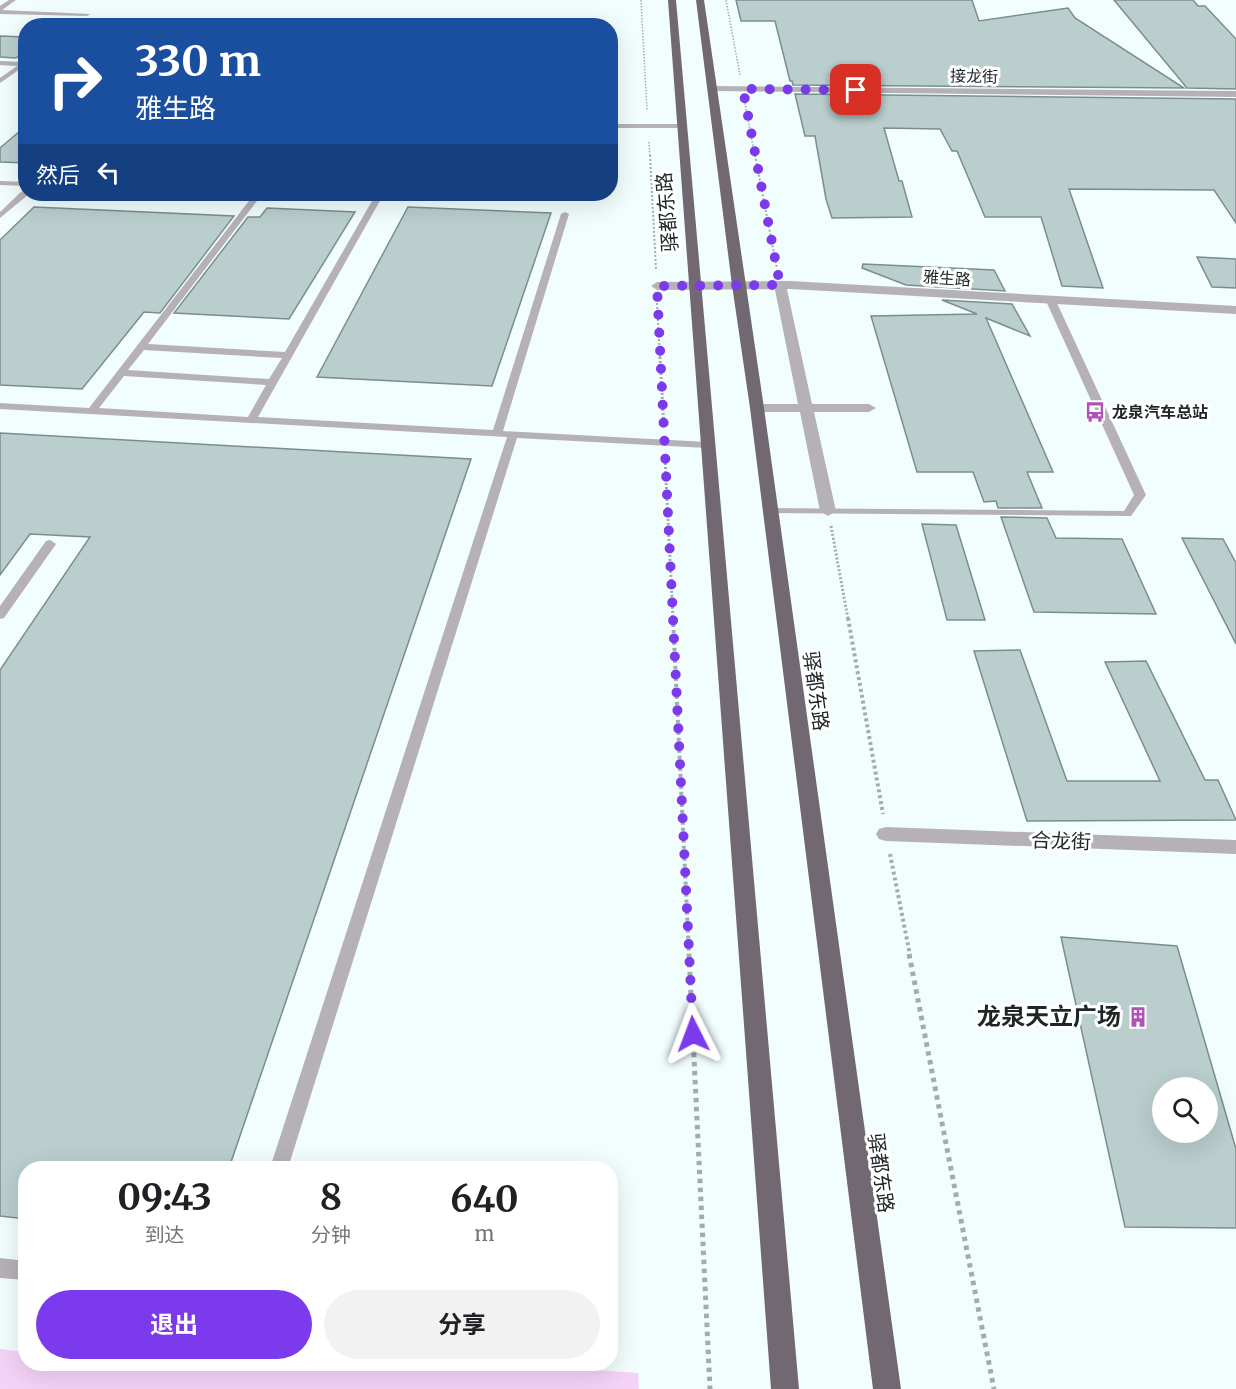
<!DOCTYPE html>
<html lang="zh">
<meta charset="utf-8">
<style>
:root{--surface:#fff;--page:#f2f2f2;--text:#202124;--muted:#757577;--accent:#7c3aed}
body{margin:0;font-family:Merriweather,"Noto Sans SC",serif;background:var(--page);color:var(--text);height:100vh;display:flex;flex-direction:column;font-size:22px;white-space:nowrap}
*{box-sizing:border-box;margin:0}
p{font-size:20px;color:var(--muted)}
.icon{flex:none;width:33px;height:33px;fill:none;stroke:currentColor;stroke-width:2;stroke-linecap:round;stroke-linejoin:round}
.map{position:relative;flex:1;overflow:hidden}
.panel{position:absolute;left:18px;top:1161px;width:600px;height:210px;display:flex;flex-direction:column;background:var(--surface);border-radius:24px;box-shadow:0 6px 24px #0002}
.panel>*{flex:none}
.guide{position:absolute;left:18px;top:18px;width:600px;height:183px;border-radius:24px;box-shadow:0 6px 24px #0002;background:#1a4fa0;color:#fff;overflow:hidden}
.fabs{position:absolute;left:1152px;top:1077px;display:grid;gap:12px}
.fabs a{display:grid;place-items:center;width:66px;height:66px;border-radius:50%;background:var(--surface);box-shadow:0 6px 24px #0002;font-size:30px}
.pin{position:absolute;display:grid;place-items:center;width:51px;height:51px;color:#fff;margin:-26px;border-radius:12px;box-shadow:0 3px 9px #0006}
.me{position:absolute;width:66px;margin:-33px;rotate:357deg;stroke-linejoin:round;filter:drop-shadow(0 0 4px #0008)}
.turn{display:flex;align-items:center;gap:21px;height:126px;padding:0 18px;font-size:27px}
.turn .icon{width:78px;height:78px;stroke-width:2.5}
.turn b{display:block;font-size:42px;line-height:51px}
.then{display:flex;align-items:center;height:57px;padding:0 18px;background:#0003;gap:12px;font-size:22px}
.eta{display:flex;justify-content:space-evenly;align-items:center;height:102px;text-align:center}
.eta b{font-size:36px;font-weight:700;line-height:42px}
.cta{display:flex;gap:12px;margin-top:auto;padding:12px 18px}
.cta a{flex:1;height:69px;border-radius:36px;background:var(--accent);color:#fff;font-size:24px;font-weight:700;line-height:69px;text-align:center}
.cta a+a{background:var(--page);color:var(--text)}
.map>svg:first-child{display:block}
</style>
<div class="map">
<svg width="1236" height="1389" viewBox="0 0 1236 1389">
<rect width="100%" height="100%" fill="#f2fefe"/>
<path fill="#f5d3f8" d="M0,1349L25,1352L26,1364H132L204,1371L206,1364H516L638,1373L639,1389H0Z"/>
<g fill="#b9cecd" stroke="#7b8e8e" stroke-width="1.5" fill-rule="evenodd">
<path d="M736,0H972L979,21L1068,8L1075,18L1184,88L793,85L792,81H790L775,21H741Z"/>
<path d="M1114,0H1193L1198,6H1205L1236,39V89L1187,88Z"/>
<path d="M0,36L26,37V51L16,58L0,57Z"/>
<path d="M795,94L1236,99V223L1214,190L1069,189L1103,288L1062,286L1041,217H985L957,151H952L940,129L884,128L899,181H902L912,217L832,218L826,199L815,136H805Z"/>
<path d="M26,126V163L0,162V148Z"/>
<path d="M34,207L234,216L160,313L144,312L82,389L0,385V240Z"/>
<path d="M408,207L551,213L492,386L317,377Z"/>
<path d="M267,208L355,212L289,319L174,313L248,217H260Z"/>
<path d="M1197,257L1236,259V288L1212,287Z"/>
<path d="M863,264L994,270L1005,291L906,285L862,268Z"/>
<path d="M942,300L1012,304L1030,336L986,318L1053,472H1027L1042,508H998L996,501L984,502L973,472H917L871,316L977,314Z"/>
<path d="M0,433L471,459L229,1168H26V1219L0,1216V670L90,537L30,534L0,575Z"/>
<path d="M1001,517L1047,518L1056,538L1122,539L1156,614L1034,612Z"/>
<path d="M922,524L956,525L985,620H947Z"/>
<path d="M1182,538L1223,539L1236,563V644Z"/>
<path d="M1020,650L1067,781H1160L1105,662L1146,661L1205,780H1218L1236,820L1027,821L974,651Z"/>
<path d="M1061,937L1177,946L1236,1149V1228L1125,1227ZM1162,1088H1208V1132H1162Z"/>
</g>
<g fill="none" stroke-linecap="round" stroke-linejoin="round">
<g stroke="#a2acac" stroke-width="1.5" stroke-dasharray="1.5 1.5" stroke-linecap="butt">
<path d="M641,0L647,110"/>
<path d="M726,0L740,75"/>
<path d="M745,103L755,157"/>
<path d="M649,142L650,157"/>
</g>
<g stroke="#a2acac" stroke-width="2" stroke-dasharray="2 2" stroke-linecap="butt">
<path d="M650,155L656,269"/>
<path d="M755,155L777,269"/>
<path d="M657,303L660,359"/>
</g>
<g stroke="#a2acac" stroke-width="3" stroke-dasharray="2 2" stroke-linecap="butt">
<path d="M660,357L664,428"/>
<path d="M665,459L673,619"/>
<path d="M831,526L848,619"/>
</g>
<g stroke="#a2acac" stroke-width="4" stroke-dasharray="3 3" stroke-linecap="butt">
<path d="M673,618L689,955"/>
<path d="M848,618L883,814"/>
<path d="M890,854L910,955"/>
</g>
<g stroke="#a2acac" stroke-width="5" stroke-dasharray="4.5 4.5" stroke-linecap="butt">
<path d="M689,954L710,1389"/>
<path d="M909,954L994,1389"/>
</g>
<g fill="#b6b1b6" fill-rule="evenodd">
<path d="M9,0H16L2,10L90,14L87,16L0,14V6Z"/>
<path d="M26,60V65L0,83V78L17,66L0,65V61L22,62Z"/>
<path d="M610,124H683L687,126L683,128H610Z"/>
<path d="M0,181L26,182V186L0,185Z"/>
<path d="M23,190L29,194L0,218V212Z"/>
<path d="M236,194L377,197L381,199L258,417L493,430L561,214L565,212L569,214L503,431L707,442L712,445L707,448L517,438L288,1168H270L507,437L0,409V403L89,408L252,197ZM260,197L372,201L285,352L148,344ZM144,350L282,358L269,379L128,370ZM124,376L266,385L248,417L99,408Z"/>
<path d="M1051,298L1056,301L1146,495L1131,516L766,513L764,511L770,508L1124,511L1134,495L1046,301Z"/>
<path d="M50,540L56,544L4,618L0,619V606L46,541Z"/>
<path d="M0,1258L26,1261V1280L0,1278Z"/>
</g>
<g fill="#b6b1b6" fill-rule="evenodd">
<path d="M713,86L1236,91V97L710,91L708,89Z"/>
<path d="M780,281L786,285L812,404H869L876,408L869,412H814L836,511L828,516L820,511L800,412H757L750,408L757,404H798L774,285Z"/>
<path d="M886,827L1236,840V854L886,841L879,839L876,834L879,829Z"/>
</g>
<path fill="#b6b1b6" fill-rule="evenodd" d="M790,281L1236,306V314L790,289L657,290L651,286L657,282Z"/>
<g fill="#726872" fill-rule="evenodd">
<path d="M668,0H676L799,1389H771Z"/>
<path d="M696,0H704L764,408L901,1389H873L750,408L732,285Z"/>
</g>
</g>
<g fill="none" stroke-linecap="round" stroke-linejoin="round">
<path stroke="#7c3aed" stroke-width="10" stroke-dasharray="0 18" d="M693,1034L657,286L780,285L743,89L856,90"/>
</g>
<defs>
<g id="bus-bare" transform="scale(1.62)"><path d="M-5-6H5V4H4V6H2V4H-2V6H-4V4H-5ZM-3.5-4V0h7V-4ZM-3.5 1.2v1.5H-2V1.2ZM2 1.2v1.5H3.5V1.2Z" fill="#b152bb" stroke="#fff" stroke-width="2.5" paint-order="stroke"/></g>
<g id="building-bare" transform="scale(1.62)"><path d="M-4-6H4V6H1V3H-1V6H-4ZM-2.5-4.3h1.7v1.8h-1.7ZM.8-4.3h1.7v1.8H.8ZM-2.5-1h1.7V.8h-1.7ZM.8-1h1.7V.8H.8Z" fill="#b152bb" stroke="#fff" stroke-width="2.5" paint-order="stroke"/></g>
</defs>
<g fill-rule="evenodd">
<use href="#bus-bare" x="1095" y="412"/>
<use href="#building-bare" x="1138" y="1017"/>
</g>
<g text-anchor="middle" stroke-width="6" stroke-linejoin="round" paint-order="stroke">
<g font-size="16" fill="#1e2626" stroke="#fff">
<text transform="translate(974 76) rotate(1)" y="6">接龙街</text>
<text transform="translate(947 278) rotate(4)" y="6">雅生路</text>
</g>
<g font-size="16" font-weight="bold" fill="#1e2626" stroke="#fff" text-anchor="start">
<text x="1112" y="418">龙泉汽车总站</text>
</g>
<g font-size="20" fill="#1e2626" stroke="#fff">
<text transform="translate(667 212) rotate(-95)" y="7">驿都东路</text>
<text transform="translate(816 691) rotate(82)" y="7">驿都东路</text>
<text transform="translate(1061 841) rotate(2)" y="7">合龙街</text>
<text transform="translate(881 1173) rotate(82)" y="7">驿都东路</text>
</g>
<g font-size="24" font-weight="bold" fill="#1e2626" stroke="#fff" text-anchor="end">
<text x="1121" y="1025">龙泉天立广场</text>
</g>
</g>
</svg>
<div class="fabs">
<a><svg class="icon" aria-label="search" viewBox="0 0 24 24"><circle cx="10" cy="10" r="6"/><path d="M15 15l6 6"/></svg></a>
</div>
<div class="pin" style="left:856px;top:90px;background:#d93025"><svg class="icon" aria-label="arrive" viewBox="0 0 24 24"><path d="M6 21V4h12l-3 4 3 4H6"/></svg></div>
<svg class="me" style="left:693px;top:1034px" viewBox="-20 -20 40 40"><path d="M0-17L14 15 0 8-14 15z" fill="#7c3aed" stroke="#fff" stroke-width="4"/></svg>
<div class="guide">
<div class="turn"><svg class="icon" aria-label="right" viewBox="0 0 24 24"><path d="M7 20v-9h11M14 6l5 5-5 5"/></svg><div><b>330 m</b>雅生路</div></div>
<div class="then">然后<svg class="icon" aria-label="left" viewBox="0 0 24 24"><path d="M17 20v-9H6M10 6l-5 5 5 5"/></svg></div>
</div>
<section class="panel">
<div class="eta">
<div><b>09:43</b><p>到达</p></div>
<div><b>8</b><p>分钟</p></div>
<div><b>640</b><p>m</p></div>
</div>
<div class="cta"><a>退出</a><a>分享</a></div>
</section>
</div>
